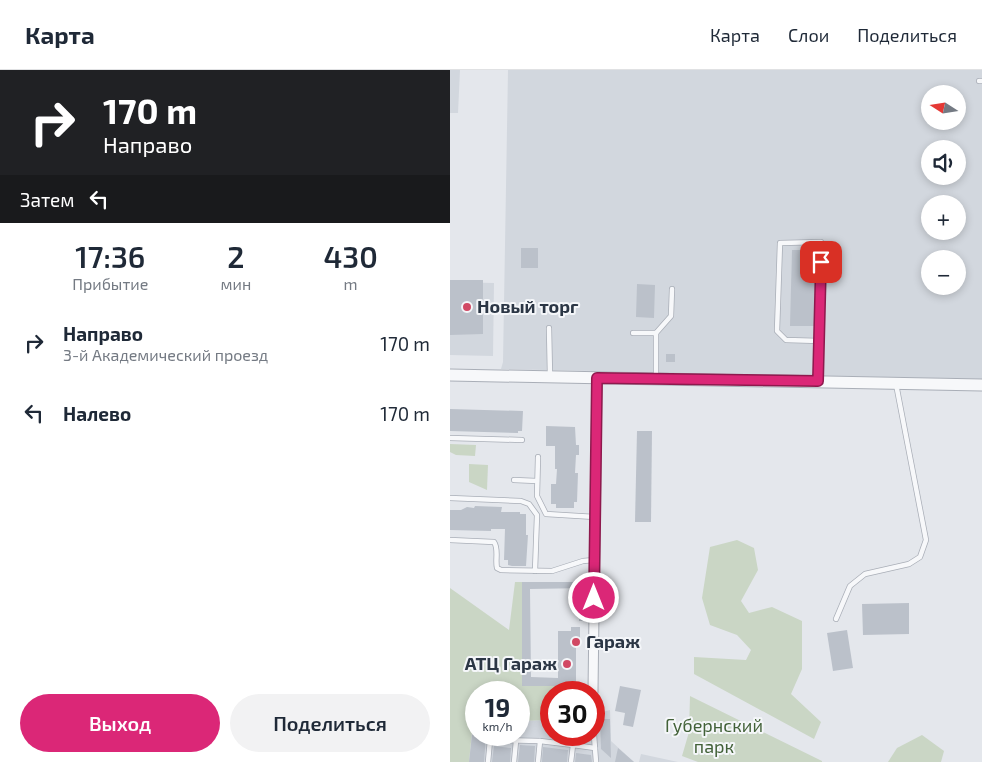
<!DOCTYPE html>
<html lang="ru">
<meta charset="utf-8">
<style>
:root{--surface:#fff;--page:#f2f2f3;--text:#1f2937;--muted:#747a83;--line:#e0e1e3;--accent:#db2777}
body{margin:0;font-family:"Exo 2",sans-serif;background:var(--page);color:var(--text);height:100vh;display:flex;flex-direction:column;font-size:19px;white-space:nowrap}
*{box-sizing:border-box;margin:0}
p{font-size:16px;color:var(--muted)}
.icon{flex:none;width:28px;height:28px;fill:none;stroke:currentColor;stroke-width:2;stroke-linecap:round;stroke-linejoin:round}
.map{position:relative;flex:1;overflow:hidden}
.side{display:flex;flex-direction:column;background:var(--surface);width:450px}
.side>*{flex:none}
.hud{background:#202124;color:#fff;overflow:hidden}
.needle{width:32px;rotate:282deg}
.fabs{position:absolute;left:471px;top:15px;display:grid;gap:10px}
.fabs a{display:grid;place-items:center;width:45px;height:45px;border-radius:50%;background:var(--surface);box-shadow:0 2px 8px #0003;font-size:25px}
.speed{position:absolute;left:15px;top:611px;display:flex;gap:10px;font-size:25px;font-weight:700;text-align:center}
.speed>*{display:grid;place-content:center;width:65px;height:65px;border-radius:50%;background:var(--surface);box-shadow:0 2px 8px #0003;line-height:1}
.speed small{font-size:12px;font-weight:400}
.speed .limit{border:8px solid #d22;background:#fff;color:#111}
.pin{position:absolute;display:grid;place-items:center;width:42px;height:42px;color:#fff;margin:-21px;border-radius:10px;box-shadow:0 2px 8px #0006}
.me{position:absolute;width:55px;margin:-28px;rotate:0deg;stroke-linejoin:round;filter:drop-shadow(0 0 4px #0008)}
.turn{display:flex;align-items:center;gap:18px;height:105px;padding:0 20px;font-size:22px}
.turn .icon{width:65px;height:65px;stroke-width:2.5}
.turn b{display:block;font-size:35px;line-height:42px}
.then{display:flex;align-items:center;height:48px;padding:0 20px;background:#0003;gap:10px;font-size:19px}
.eta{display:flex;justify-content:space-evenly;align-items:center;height:85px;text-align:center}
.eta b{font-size:30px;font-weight:600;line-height:35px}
.button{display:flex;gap:10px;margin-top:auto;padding:10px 20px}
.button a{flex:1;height:58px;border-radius:30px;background:var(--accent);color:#fff;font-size:20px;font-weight:600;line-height:58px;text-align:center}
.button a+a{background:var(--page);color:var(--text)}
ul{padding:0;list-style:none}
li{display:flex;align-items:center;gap:15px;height:70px;padding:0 20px}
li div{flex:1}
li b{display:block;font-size:19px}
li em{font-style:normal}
header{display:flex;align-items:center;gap:30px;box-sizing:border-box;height:70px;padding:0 25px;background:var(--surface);border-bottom:1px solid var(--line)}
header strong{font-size:24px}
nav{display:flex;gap:28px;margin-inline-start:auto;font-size:18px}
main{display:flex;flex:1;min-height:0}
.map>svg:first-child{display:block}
</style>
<header>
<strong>Карта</strong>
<nav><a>Карта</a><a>Слои</a><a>Поделиться</a></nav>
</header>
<main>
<section class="side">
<div class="hud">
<div class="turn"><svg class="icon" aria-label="right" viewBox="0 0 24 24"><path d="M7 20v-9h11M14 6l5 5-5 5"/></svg><div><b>170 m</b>Направо</div></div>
<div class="then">Затем<svg class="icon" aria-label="left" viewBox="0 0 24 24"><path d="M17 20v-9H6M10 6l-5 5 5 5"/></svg></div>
</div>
<div class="eta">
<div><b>17:36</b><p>Прибытие</p></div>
<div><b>2</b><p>мин</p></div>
<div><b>430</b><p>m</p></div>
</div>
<ul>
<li><svg class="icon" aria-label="right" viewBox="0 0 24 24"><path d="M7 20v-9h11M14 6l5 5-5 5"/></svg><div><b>Направо</b><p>3-й Академический проезд</p></div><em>170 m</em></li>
<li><svg class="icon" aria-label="left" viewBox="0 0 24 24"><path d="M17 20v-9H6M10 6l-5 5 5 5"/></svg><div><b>Налево</b></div><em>170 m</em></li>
</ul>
<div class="button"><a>Выход</a><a>Поделиться</a></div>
</section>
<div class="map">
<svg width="532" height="692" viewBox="0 0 532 692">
<rect width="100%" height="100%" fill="#e4e7ec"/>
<g fill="#d2d7de" fill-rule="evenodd">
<path d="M0,0H10L8,43H0Z"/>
<path d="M58,0H532V309L51,299L53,292ZM480,24H508V51H480ZM480,79H508V106H480ZM480,134H508V161H480ZM480,189H508V216H480Z"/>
<path d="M0,212L44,213L43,286L0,285Z"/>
<path d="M160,640L161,671L184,692H19L23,652H26V665H69V651L101,650V665H144V644Z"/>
<path d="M191,684L228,692H189Z"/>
</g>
<g fill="#cad6c5">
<path d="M0,374L26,375L25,386L6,385L0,382Z"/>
<path d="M19,394L38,395L37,420L19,412Z"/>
<path d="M287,470L304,478L308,500L291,531L299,543L322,537L352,551V599L341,624L371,652L364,669L244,604V587L296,590L301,580L287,565L260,555L252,528L260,477Z"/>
<path d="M65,512H72V616H126V622H101V650L69,651V622H26V652H23L19,692H0V518L59,560Z"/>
<path d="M240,626L372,691V692H248L232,686L239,662Z"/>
<path d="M472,665L494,681L491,692H438L447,678Z"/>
</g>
<g fill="#bbc1ca">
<rect x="71" y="178" width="17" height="20"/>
<path d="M342,180H367L365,256H340Z"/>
<path d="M0,210H33V264L0,265Z"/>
<path d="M187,214L205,215L204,248L186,247Z"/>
<rect x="216" y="284" width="9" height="8"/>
<path d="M0,339L73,341L72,361H68V363L0,361Z"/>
<path d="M96,356L125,357L126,375H129V385H126L125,403H128L127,432H124V438H106V434H101V414H106L107,399H105V376H96Z"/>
<path d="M187,361H202L201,452H185Z"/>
<path d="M25,436L52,437L51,442H70V444H76V465H78L76,496H62L58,495V490H54L55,459H41V461L0,460V440H11L17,437L24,438Z"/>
<path d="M72,512H136L137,518L80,519L81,607L108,608V561H121V557H130V572H126V616H72Z"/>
<rect x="129" y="524" width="8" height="27"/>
<path d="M459,533V564L413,565L412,534Z"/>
<path d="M397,560L403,598L383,601L377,563Z"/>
<path d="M170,616L191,620L183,657L173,655L175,643L165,641Z"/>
<path d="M150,649H160L161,688L151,679Z"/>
<path d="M22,665H36L34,692H19Z"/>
<path d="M70,675L85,676L84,692H68Z"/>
<path d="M44,676L61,678L60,692H42Z"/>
<path d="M93,677L118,680L117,692H92Z"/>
<path d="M168,678L184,692H165Z"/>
<path d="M126,683L141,685L142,692H125Z"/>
</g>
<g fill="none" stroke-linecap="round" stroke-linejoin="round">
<g stroke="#a9aeb7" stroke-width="6">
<g id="service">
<path d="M529,11H532"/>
<path d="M99,258L100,306"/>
<path d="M183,263H206V308"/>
<path d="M206,263L221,246L222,219"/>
<path d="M368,311L371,172L330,173L327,261L336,270L370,271"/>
<path d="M0,368L72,370"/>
<path d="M88,387L87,426L96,444L145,447"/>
<path d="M64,410L87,411"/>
<path d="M0,428L71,431L79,434L87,445L85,501"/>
<path d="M0,470L44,472C49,479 45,490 47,498L51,500L102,501L133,491L144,490"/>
<path d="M386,549L400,516L415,504L459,494L470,487L476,470L446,314"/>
<path d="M144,665L146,692"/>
<path d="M90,671L123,675"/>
<path d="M38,692L40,670L90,671L88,692"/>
<path d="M64,692L66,671"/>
<path d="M121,692L123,675L145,678"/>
</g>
</g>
<g stroke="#a9aeb7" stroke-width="11">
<path id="minor" d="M143,622L147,308"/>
</g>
<g stroke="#a9aeb7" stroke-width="13">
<path id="tertiary" d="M0,305L532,315"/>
</g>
<use href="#service" stroke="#f7f8fa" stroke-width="4.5"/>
<use href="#minor" stroke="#f7f8fa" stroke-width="9"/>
<use href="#tertiary" stroke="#f7f8fa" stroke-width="11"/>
</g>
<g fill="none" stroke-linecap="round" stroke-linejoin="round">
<g stroke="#8e194d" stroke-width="12">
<path id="route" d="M144,528L147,308L368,311L371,192"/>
</g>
<use href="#route" stroke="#db2777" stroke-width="9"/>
</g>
<g fill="#d14964" stroke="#f4f6f9" stroke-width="2">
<circle cx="17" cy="237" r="5"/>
<circle cx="126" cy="572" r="5"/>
<circle cx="117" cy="594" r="5"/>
</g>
<g text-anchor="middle" stroke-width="4" stroke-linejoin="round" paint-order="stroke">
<g font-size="18" font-weight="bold" fill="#2b3645" stroke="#f4f6f9" text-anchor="start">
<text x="27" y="243">Новый торг</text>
<text x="136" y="578">Гараж</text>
<text x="107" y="600" text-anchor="end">АТЦ Гараж</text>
</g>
<g font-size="18" fill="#426138" stroke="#f4f6f9">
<text x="264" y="662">Губернский<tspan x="264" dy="21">парк</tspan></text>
</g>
</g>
</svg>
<div class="fabs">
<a><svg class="needle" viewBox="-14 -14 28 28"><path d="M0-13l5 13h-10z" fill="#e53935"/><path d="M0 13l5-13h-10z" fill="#747a83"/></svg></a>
<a><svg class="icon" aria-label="sound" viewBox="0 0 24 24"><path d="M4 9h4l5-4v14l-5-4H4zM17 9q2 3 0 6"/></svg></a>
<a>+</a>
<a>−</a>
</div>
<div class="speed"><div>19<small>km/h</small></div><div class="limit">30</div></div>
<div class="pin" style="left:371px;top:192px;background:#d93025"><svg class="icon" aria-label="arrive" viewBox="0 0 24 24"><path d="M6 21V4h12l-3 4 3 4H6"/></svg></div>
<svg class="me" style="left:144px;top:528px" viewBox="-20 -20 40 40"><circle r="17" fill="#db2777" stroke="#fff" stroke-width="3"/><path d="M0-11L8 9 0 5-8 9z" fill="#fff"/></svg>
</div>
</main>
